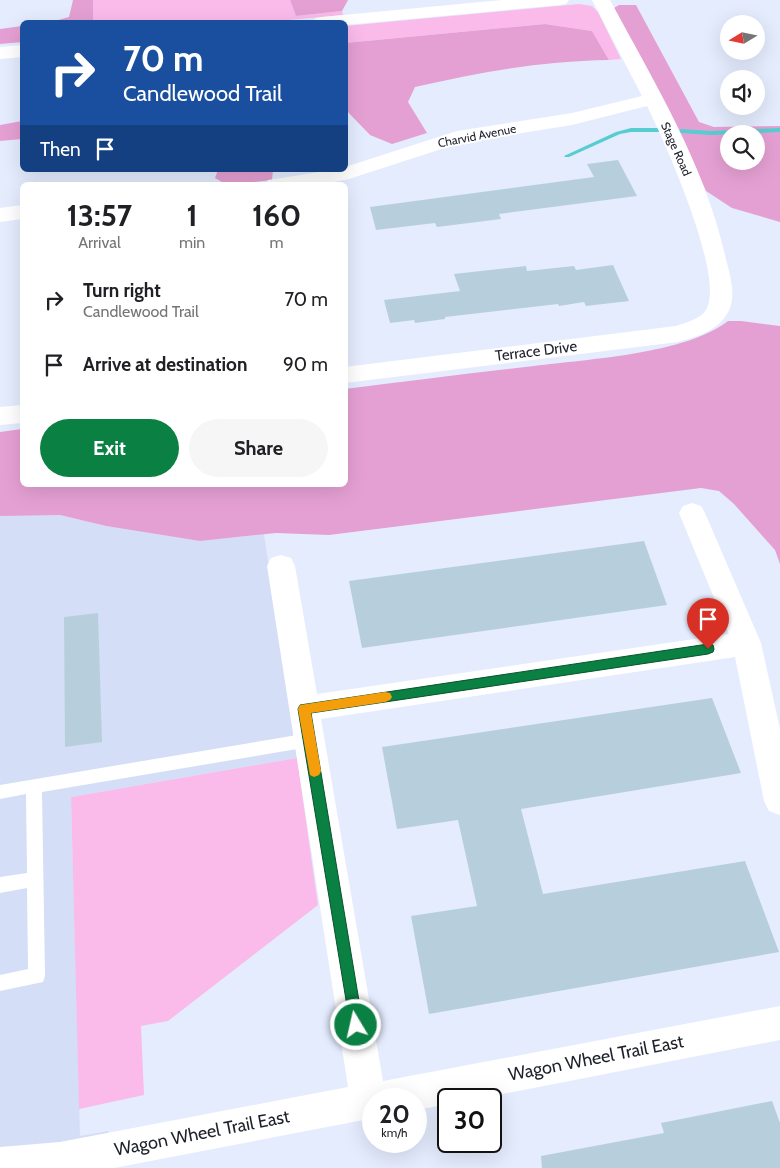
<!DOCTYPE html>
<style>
:root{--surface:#fff;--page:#f6f6f6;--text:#202124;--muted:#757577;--accent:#0b8043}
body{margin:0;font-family:Cabin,sans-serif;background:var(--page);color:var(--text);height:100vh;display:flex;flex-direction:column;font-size:19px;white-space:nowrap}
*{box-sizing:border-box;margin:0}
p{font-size:16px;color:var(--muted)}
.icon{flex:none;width:28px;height:28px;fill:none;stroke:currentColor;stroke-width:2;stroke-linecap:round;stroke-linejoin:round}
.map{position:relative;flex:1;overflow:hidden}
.side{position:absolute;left:20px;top:182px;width:328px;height:305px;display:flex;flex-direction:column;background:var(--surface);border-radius:8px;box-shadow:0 5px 20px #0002}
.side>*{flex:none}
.hud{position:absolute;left:20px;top:20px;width:328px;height:152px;border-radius:8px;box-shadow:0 5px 20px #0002;background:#1a4fa0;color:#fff;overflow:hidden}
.needle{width:32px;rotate:260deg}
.controls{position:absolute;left:720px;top:15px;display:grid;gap:10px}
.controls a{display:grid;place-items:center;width:45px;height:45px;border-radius:50%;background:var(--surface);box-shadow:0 5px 20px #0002;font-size:25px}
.speed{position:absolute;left:362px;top:1088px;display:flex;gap:10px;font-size:25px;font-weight:700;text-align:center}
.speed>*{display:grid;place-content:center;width:65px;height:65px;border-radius:50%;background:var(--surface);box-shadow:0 5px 20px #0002;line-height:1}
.speed small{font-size:12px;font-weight:400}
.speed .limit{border:2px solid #111;border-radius:8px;background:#fff;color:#111}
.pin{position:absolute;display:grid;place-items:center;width:42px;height:42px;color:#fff;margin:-51px -21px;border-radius:50% 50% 50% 0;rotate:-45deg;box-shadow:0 0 5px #0007}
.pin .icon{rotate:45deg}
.me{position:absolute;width:55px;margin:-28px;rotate:351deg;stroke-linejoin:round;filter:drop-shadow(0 0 4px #0008)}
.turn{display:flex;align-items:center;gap:18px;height:105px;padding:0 20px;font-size:22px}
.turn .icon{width:65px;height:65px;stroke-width:2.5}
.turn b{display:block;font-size:35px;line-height:42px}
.then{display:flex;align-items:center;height:48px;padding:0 20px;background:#0003;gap:10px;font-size:19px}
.eta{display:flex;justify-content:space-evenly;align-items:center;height:85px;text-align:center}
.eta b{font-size:30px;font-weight:700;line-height:35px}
.primary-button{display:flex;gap:10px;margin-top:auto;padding:10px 20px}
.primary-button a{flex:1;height:58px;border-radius:30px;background:var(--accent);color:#fff;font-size:20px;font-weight:700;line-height:58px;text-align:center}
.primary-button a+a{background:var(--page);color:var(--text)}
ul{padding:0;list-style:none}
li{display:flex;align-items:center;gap:15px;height:65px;padding:0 20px}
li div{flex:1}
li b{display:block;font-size:19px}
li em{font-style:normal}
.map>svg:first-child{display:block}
</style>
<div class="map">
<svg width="780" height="1168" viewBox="0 0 780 1168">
<rect width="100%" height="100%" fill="#e4ecfe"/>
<path fill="#d4def6" d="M14,514L60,515L106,526L200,541L264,534L297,758L71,797L80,1136L108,1131L110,1168H0V516Z"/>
<g fill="#fabbea">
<path d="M93,0H290L296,16L342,11L343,15L268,22H93Z"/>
<path d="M579,4L592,6L598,12L621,59L609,60L592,31L545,24L345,43V26Z"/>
<path d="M297,758L318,905L168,1021L141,1026L144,1095L79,1109L71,797Z"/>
</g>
<g fill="#e5a0d3" fill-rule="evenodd">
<path d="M73,0H93V22H51L69,17Z"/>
<path d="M290,0H348L342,11L296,16Z"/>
<path d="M619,5H636L699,122L714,127L780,126V222L732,208L706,191L685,144L614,8ZM729,134H756V161H729Z"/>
<path d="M545,24L592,31L609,60C541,61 481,72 415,87L408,102L427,133L392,144L370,135L345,109V43Z"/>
<path d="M22,26V42L0,44V29Z"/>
<path d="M22,121V139L0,141V125Z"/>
<path d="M218,170H273L272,180L227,185L215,178Z"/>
<path d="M728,321H741L780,326V564L775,550L734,504L719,491L701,488L329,535L276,533L200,541L106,526L60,515L0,516V432L22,429V485H345V389C408,381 471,373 534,366C588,359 686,354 728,321Z"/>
</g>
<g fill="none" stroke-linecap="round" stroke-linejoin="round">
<g fill="#57cdd1" fill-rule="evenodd">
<path d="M631,128H664L667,130L664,132H631L620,134L569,157H565L564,156L616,132Z"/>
<path d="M780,128V132L711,135L681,133L678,131L681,129L711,131Z"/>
</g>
</g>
<g fill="#b7cfdd">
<path d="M618,160L637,196L499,214L501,219L437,227L435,223L376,230L370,207L594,177L587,164Z"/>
<path d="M613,265L629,301L586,306L584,302L559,306L558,304L445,317V319L415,323L414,320L390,323L384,300L460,291L454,274L526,266L527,271L574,266L576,270Z"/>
<path d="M644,541L667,605L362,648L349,581Z"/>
<path d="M98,613L102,742L65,747L64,617Z"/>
<path d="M712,698L741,773L521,809L543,894L745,861L779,952L429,1014L411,916L477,906L458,820L397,829L382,747Z"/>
<path d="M772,1101L780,1123V1168H542L541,1156L664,1133L661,1123Z"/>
</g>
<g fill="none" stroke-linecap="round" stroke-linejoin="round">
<path fill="#fff" fill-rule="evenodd" d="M309,733L314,735L317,740L314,745L309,747L42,792L45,976L43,982L0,991V975L28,969L27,888L0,893V877L27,873L26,794L0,799V785Z"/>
<g fill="#fff" fill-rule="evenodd">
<path d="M592,0H610C654,82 704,163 725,255C729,272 736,291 730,308C721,330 699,336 678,342L345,383V367L676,326C685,323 700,319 706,310C726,277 664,140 647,106L572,125L460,143L349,179L319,185H265L268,180L275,179L332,170H345V167L457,131L572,113L642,96Z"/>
<path d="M22,205V219L0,222V208Z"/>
<path d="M22,405V423L0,425V407Z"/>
<path d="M692,503L701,506L705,513L761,643L780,729V815L769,811L764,801L735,657L321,719L383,1081L780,1006V1040L477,1099H449V1104L416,1110V1099H374V1118L114,1168H0V1147L60,1142L348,1087L267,566L271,558L281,555L291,558L295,566L317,694L729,634L679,513L683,506Z"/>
</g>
<g fill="#fff" fill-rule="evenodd">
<path d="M502,0H569L566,4L560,5L345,25V22H313L316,18L322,17Z"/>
<path d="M22,45V57L0,59V47Z"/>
</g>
</g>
<path fill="#0b8043" stroke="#07532c" d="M708,644L713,645L714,649L713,652L708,654L311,713L363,1025L361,1030L356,1032L351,1030L298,709L300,705Z"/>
<path fill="#f59e0b" d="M385,692L390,693L392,697L390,700L385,702L311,713L321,771L319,775L314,777L310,775L298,709L300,705Z"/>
<g text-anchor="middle" stroke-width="4" stroke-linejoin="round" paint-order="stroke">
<g font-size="12" fill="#1e212a" stroke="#fff">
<text transform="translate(477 136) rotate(-11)" y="4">Charvid Avenue</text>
<text transform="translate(676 149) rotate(66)" y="4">Stage Road</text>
</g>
<g font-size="15" fill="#1e212a" stroke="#fff">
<text transform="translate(536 351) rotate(-7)" y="5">Terrace Drive</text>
</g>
<g font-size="18" fill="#1e212a" stroke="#fff">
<text transform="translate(596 1058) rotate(-11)" y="6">Wagon Wheel Trail East</text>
<text transform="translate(202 1133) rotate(-11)" y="6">Wagon Wheel Trail East</text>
</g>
</g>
</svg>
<div class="controls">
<a><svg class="needle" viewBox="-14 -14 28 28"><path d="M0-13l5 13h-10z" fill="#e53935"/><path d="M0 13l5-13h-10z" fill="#757577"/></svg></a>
<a><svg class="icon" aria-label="sound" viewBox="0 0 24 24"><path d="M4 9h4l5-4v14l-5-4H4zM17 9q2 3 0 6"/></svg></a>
<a><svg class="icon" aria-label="search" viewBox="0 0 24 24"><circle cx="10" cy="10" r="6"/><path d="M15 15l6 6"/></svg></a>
</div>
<div class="speed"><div>20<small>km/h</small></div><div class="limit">30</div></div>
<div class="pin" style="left:708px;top:649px;background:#d93025"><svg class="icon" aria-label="arrive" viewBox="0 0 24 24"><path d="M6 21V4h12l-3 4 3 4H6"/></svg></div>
<svg class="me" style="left:356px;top:1025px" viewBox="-20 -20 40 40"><circle r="17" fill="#0b8043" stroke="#fff" stroke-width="3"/><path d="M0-11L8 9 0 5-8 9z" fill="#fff"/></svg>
<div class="hud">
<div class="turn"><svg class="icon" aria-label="right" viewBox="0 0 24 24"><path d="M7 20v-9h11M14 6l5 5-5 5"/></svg><div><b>70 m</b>Candlewood Trail</div></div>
<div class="then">Then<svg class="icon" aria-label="arrive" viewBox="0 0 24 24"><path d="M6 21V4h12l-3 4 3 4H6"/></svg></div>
</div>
<section class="side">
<div class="eta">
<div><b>13:57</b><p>Arrival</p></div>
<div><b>1</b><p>min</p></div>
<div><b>160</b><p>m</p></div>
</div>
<ul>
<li><svg class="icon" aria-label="right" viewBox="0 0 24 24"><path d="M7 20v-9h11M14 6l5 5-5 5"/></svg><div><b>Turn right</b><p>Candlewood Trail</p></div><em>70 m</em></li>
<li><svg class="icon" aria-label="arrive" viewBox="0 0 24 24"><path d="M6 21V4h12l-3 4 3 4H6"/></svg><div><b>Arrive at destination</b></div><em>90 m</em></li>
</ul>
<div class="primary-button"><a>Exit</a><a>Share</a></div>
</section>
</div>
